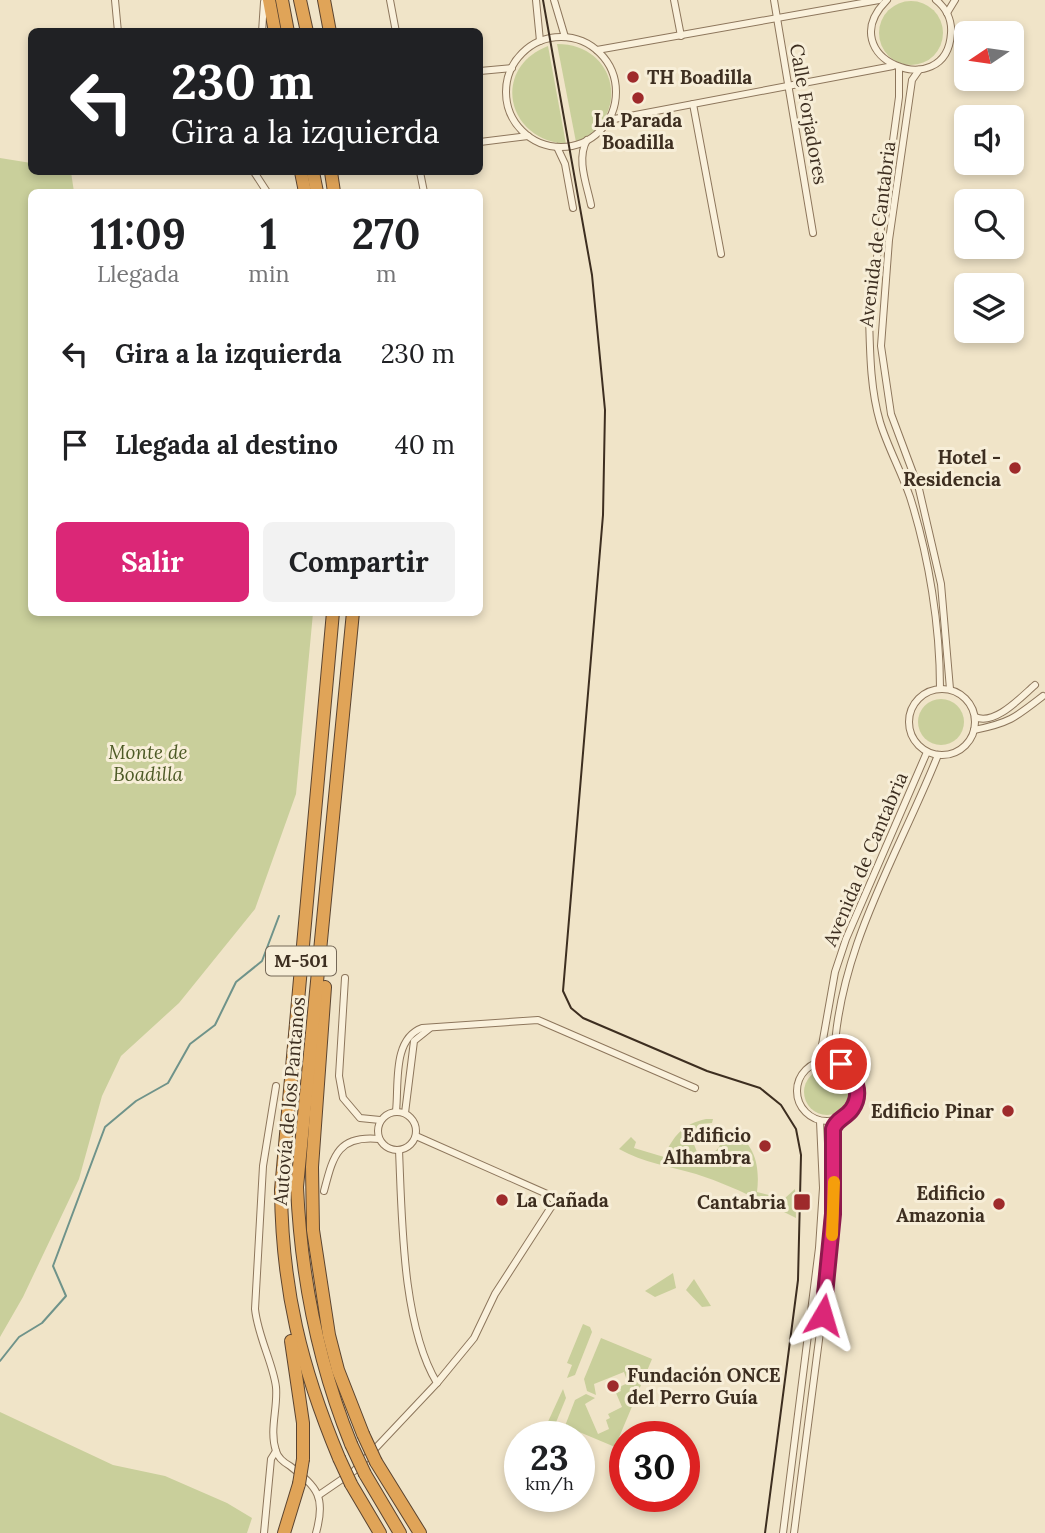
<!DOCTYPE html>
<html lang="es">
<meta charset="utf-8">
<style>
:root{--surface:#fff;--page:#f2f2f2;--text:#202124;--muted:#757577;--accent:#db2777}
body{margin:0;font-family:Lora,serif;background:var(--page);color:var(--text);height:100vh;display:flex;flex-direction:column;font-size:26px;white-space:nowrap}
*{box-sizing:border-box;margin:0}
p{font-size:23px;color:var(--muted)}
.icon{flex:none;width:38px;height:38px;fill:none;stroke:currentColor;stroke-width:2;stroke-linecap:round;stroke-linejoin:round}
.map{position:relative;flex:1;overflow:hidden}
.drawer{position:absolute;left:28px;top:189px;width:455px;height:427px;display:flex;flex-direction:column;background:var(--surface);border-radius:10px;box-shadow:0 4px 10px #0003}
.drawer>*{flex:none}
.top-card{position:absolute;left:28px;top:28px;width:455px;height:147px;border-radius:10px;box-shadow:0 4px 10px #0003;background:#202124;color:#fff;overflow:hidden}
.needle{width:46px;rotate:257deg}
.fabs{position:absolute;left:954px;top:21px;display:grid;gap:14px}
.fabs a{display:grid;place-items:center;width:70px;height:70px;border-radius:10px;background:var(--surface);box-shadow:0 4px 10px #0003;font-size:35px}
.speed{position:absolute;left:504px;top:1421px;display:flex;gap:14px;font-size:35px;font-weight:700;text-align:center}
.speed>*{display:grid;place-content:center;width:91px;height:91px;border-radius:50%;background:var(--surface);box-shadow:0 4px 10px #0003;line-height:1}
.speed small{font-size:18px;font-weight:400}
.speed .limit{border:10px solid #d22;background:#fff;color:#111}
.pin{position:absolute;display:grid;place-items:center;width:60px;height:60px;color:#fff;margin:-30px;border:4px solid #fff;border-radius:50%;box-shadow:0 2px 7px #0007}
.me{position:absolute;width:77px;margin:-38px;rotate:7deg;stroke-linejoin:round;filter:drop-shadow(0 0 5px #0008)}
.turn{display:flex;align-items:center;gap:24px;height:147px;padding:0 28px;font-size:32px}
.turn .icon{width:91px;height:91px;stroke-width:2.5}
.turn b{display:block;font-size:49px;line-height:60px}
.eta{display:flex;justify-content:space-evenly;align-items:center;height:119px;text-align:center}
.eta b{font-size:42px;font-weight:800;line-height:49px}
.cta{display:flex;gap:14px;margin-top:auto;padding:14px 28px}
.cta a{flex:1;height:80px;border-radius:10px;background:var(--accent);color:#fff;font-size:28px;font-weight:800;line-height:80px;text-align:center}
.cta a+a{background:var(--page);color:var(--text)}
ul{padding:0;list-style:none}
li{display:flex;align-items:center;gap:21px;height:91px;padding:0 28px}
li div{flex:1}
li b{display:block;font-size:26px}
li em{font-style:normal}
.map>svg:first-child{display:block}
</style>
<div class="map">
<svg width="1045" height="1533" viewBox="0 0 1045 1533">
<rect width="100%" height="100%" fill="#f0e4c8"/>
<g fill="#c9cf9b">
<circle cx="911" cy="33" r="32"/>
<path d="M557,44C618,44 632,119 576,142Z"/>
<path d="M548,46L566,144C506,140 491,68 548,46Z"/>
<path d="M0,158L31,163L32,172H71L74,192H32V612L313,613L296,794L255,909L179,1003L121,1056L102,1096L79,1179L23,1297L0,1337Z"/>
<circle cx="941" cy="722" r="23"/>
<circle cx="827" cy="1092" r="23"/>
<path d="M706,1119H713L712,1123L699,1124L691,1137L697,1152C712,1156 722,1151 721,1136H730L731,1131C756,1143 760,1168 757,1192L784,1199L795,1189L796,1218C763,1202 731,1185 696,1174C669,1166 644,1163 619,1149L631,1137L636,1142L634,1148L664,1157C673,1136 683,1124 706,1119Z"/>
<path d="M673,1273L676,1288L655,1297L645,1291Z"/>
<path d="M694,1279L711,1306L702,1307L686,1290Z"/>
<path d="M583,1324L590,1327L592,1332L575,1375L567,1378L572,1365L567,1363Z"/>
<path d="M601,1338L652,1359L615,1447L565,1426L575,1400L586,1394L595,1398L585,1404L598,1434L609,1429L606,1420L610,1418L608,1414L622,1407L616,1393L621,1391L619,1387L628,1383L624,1372L594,1384L596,1395L587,1391L584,1379Z"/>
<path d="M563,1389L566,1398L550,1437H541Z"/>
<path d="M0,1412L113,1465L165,1476L227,1503L252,1518L247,1533H0Z"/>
</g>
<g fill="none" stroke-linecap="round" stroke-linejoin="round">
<path stroke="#6f938a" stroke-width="2" d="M0,1361L19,1337L42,1323L66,1296L53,1266L105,1127L136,1101L168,1083L190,1044L215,1025L236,982L262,961L279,916"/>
<g stroke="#8d765c" stroke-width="8">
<g id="minor">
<path d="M115,0L118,32"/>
<path d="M390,0L396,32"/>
<path d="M536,0L540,41"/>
<path d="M554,0L565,37"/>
<path d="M674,0L681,36"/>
<path d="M774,0L813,233"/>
<path d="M887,0C829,58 947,105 951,33C952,20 946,8 936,0"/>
<path d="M947,13L955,0"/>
<path d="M262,32L264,2"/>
<circle cx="561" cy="92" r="55"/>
<path d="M597,50L879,0"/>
<path d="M899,69V97L869,315C870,350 870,388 880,422C888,448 901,471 910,497C929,557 940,626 940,688"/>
<path d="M919,70L912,80L889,240L881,346L891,414L919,489L941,584L950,689"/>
<path d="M480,71L512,68"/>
<path d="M693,104L721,254"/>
<path d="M609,120L893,66"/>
<path d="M587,140C576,159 587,185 591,205"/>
<path d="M480,142L528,136"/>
<path d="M557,147L565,164L573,208"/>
<path d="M254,172L267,192"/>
<path d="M420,172L424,192"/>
<circle cx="942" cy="722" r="33"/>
<path d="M975,717C995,726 1021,697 1035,685"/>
<path d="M974,730C1009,723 1015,718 1043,696"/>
<path d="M345,978L339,1076L343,1098L360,1118L380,1120"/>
<circle cx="827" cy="1091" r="30"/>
<path d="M834,1061C837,951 898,855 938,755"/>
<path d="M819,1062L835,972L846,939L927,752"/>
<path d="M276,1086L263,1166L255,1309C258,1337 273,1363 276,1387C278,1408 269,1430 276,1451C278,1458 283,1462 290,1466C318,1488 326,1497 316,1533"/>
<path d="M396,1111C399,1085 392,1039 422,1028L538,1020L695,1088"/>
<circle cx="397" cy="1131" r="19"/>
<path d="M405,1113L414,1041L429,1029"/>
<path d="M399,1150C402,1218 402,1325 437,1383"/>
<path d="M324,1191C333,1157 337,1135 379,1139"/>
<path d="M319,1495L354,1471L437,1383L474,1338L495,1294L555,1201L547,1194L416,1136"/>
<path d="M264,1533L271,1459L276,1451"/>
<path d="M783,1533L819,1248L823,1188L820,1121"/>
<path d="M794,1533L831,1247L833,1137L836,1120"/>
</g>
</g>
<g stroke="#5b4430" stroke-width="14">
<g id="motorway">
<path d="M269,0L275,32"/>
<path d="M282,0L288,32"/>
<path d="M300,0L307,32"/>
<path d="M324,0L330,32"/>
<path d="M301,172L305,192"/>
<path d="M313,172L317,192"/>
<path d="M331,172L334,192"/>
<path d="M333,612L281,1190C282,1289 301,1367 339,1458"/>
<path d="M325,987L312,1167L313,1230L329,1335L338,1370L363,1434"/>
<path d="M291,1341L303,1423V1459"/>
<path d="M351,1444C317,1360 301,1277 297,1187L353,612"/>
<path d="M376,1462L420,1533"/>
<path d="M365,1474L400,1533"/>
<path d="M351,1484L380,1533"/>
<path d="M284,1533L299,1484"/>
</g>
</g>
<use href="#minor" stroke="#faf1dc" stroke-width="6"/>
<use href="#motorway" stroke="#e0a458" stroke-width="12"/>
<path stroke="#3d2e20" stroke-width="2" d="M543,0L592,275L605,410L603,515L563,991L571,1008L583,1018L707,1071L760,1088L781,1105L796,1129L801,1155L798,1280L765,1533"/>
<g stroke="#5b4430" stroke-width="14" stroke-linecap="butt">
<g id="motorway-bridge">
<path d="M363,1434L376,1462"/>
<path d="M351,1444L365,1474"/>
<path d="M339,1458L351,1484"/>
<path d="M299,1484L303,1459"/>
</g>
</g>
<use href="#motorway-bridge" stroke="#e0a458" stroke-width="12"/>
</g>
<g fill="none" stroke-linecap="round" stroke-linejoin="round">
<g stroke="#8e194d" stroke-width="18">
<path id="route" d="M823,1315L833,1214V1129C837,1118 846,1118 852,1109C863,1093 855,1074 841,1064"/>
</g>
<use href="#route" stroke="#db2777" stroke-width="12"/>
<path stroke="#f59e0b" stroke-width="12" d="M832,1235L834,1182"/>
</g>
<g fill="#9e2a2b" stroke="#f7eed8" stroke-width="2.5">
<circle cx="633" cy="77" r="7"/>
<circle cx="638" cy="98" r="7"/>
<circle cx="1015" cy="468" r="7"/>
<circle cx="1008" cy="1111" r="7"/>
<circle cx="765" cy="1146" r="7"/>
<circle cx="502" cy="1200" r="7"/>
<rect x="793" y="1193" width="18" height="18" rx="3.5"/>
<circle cx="999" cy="1204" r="7"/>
<circle cx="613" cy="1386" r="7"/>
</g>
<g text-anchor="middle" stroke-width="6" stroke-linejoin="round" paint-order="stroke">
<rect fill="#f7eed8" stroke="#756857" stroke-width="2" x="266" y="946.5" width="70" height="29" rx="5"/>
<g font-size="18" font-weight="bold" fill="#3d2e20">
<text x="301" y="967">M-501</text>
</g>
<g font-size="19" font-weight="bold" fill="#3d2e20" stroke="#f7eed8" text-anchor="end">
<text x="647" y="84" text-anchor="start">TH Boadilla</text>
<text x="638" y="127" text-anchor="middle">La Parada<tspan x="638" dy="22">Boadilla</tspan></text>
<text x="1001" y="464">Hotel -<tspan x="1001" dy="22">Residencia</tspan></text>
<text x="994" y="1118">Edificio Pinar</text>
<text x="751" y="1142">Edificio<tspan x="751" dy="22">Alhambra</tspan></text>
<text x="985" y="1200">Edificio<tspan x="985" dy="22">Amazonia</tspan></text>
<text x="516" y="1207" text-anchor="start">La Cañada</text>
<text x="786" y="1209">Cantabria</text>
<text x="627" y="1382" text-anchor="start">Fundación ONCE<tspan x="627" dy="22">del Perro Guía</tspan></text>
</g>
<g font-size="19" fill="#3d2e20" stroke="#f7eed8">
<text transform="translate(809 114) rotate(80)" y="7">Calle Forjadores</text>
<text transform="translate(877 234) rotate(-83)" y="7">Avenida de Cantabria</text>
<text transform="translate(865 859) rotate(-67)" y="7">Avenida de Cantabria</text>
<text transform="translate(289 1101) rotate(-85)" y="7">Autovía de los Pantanos</text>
</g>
<g font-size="19" font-style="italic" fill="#4d5a26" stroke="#f7eed8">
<text x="148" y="759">Monte de<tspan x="148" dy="22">Boadilla</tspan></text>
</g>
</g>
</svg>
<div class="fabs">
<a><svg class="needle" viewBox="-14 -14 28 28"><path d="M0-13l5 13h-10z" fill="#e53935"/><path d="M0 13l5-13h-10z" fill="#757577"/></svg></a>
<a><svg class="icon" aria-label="sound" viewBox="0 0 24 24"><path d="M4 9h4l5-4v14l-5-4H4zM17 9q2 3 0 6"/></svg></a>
<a><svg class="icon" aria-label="search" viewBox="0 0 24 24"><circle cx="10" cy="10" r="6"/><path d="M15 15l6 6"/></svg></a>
<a><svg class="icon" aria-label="layers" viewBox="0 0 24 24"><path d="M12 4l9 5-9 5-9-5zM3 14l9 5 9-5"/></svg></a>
</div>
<div class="speed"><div>23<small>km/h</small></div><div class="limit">30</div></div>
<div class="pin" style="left:841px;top:1064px;background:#d93025"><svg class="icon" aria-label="arrive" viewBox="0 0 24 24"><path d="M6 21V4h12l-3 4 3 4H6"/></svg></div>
<svg class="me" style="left:823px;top:1315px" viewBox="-20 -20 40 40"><path d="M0-17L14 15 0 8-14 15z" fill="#db2777" stroke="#fff" stroke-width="4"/></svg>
<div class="top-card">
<div class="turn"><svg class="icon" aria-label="left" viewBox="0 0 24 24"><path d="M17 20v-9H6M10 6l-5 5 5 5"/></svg><div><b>230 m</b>Gira a la izquierda</div></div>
</div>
<section class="drawer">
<div class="eta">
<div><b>11:09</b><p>Llegada</p></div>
<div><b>1</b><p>min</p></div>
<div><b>270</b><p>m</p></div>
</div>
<ul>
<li><svg class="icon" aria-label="left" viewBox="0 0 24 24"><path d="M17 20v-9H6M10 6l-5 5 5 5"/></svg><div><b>Gira a la izquierda</b></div><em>230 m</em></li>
<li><svg class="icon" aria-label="arrive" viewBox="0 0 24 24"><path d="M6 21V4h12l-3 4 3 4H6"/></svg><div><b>Llegada al destino</b></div><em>40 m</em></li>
</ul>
<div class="cta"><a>Salir</a><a>Compartir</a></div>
</section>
</div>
